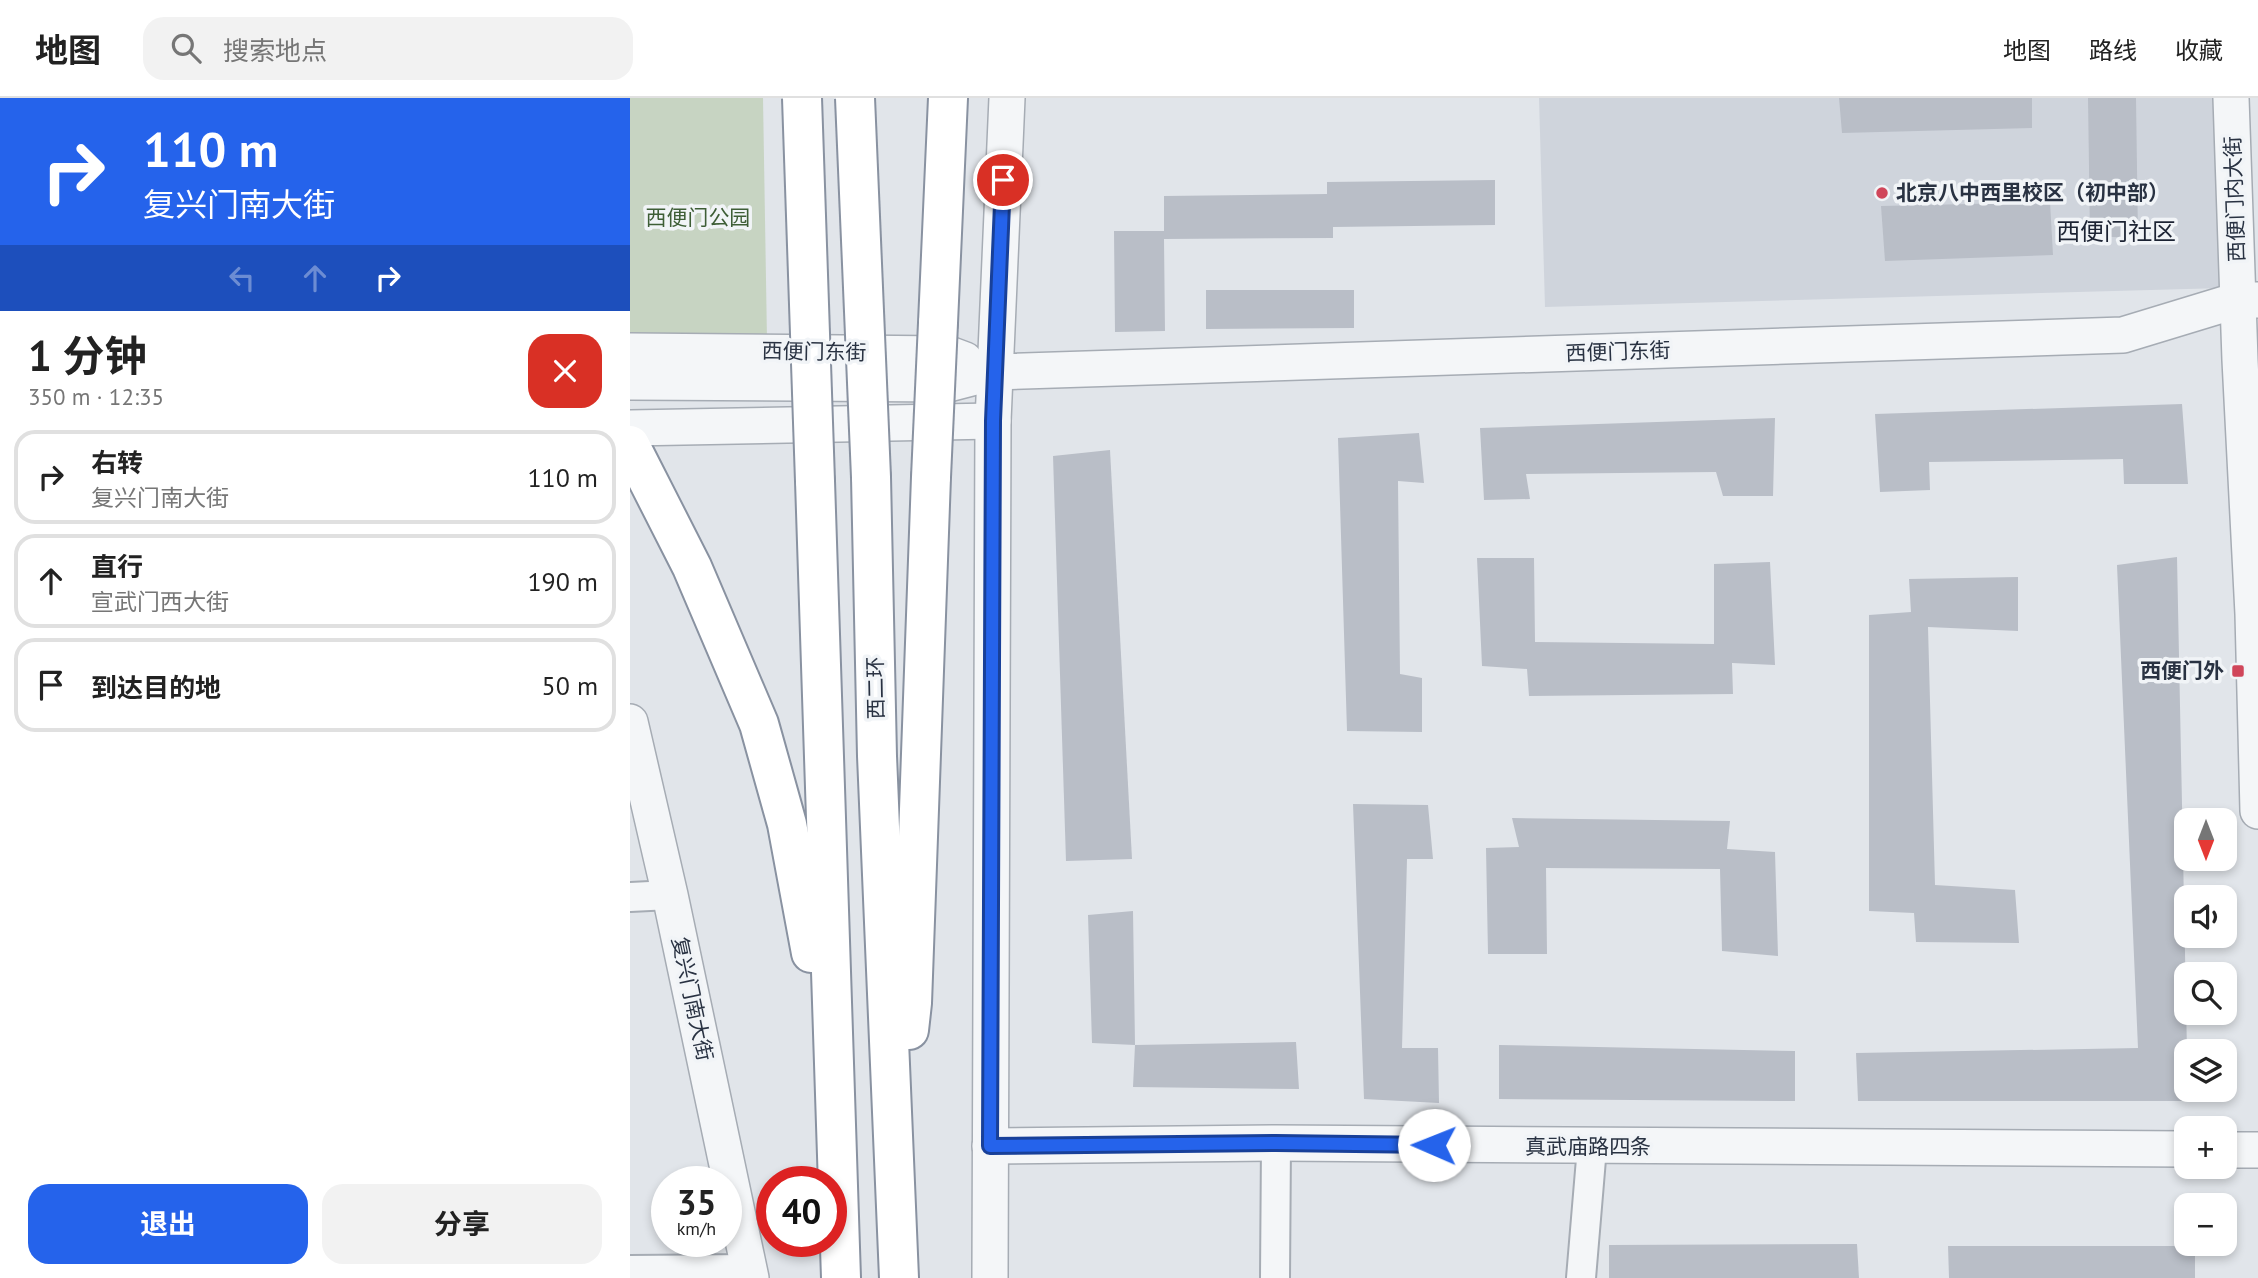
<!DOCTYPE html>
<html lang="zh">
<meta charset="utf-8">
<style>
:root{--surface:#fff;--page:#f2f2f2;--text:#222;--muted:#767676;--line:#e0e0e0;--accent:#2563eb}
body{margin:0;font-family:"PT Sans","Noto Sans SC",sans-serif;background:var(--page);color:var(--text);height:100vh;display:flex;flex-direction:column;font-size:26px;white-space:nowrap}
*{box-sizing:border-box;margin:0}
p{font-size:23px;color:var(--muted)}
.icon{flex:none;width:38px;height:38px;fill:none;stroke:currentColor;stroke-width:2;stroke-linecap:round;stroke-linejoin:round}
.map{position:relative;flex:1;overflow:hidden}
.sheet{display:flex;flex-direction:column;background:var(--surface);width:630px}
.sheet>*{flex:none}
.top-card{background:#2563eb;color:#fff;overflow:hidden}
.needle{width:46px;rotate:180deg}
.controls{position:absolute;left:1544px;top:710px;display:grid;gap:14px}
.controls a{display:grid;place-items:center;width:63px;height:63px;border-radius:14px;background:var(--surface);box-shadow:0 4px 10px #0003;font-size:35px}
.speed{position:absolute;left:21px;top:1068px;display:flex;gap:14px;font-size:35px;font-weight:700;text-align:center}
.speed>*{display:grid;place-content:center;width:91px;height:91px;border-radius:50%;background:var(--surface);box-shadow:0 4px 10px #0003;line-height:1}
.speed small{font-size:18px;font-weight:400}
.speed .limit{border:10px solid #d22;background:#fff;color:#111}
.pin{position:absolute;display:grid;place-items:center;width:60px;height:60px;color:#fff;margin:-30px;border:4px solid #fff;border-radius:50%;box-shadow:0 2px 7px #0007}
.me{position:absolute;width:77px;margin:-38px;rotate:271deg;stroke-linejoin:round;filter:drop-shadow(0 0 5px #0008)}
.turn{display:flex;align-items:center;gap:24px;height:147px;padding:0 28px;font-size:32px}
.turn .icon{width:91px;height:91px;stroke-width:2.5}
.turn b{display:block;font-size:49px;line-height:60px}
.lanes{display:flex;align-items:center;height:66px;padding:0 28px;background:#0003;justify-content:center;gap:35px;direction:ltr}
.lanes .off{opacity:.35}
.round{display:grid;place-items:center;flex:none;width:74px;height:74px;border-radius:21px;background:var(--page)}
.headline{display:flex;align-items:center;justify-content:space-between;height:119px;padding:0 28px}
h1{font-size:42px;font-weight:700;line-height:52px}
.primary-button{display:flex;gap:14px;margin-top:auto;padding:14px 28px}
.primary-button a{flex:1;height:80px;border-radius:21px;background:var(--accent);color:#fff;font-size:28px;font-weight:700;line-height:80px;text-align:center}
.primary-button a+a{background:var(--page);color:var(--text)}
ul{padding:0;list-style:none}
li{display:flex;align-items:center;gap:21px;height:94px;margin:0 14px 10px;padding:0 14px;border:4px solid var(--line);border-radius:21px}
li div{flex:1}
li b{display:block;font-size:26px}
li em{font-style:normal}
header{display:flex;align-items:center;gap:42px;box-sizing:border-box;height:98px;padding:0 35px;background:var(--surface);border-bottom:2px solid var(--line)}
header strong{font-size:33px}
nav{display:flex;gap:38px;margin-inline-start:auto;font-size:24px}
.search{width:490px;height:63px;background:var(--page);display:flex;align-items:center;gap:18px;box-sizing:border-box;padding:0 24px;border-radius:21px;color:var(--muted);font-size:26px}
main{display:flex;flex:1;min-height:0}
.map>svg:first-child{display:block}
</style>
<header>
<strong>地图</strong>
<div class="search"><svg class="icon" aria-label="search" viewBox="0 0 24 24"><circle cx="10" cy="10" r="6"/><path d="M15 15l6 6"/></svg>搜索地点</div>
<nav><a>地图</a><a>路线</a><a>收藏</a></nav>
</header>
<main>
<section class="sheet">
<div class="top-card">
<div class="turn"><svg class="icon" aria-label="right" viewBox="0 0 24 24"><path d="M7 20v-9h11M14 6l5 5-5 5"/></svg><div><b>110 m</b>复兴门南大街</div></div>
<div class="lanes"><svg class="icon off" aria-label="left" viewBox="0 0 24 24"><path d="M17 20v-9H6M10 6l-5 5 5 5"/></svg><svg class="icon off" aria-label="ahead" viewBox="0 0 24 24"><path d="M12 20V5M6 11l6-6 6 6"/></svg><svg class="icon" aria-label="right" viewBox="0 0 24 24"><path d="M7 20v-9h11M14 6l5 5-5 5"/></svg></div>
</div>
<div class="headline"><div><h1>1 分钟</h1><p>350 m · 12:35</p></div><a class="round" style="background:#d93025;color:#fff"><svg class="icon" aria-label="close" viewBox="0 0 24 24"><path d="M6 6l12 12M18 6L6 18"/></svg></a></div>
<ul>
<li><svg class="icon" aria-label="right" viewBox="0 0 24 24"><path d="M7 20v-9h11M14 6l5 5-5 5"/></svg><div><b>右转</b><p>复兴门南大街</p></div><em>110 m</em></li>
<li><svg class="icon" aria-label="ahead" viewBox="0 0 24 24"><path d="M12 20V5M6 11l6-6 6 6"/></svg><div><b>直行</b><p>宣武门西大街</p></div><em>190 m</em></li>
<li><svg class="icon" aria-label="arrive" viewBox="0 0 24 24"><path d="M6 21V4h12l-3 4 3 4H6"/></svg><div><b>到达目的地</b></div><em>50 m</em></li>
</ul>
<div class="primary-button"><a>退出</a><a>分享</a></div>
</section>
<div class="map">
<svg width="1628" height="1180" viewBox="0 0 1628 1180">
<rect width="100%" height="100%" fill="#e1e5ea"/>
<path fill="#cfd4dc" d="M909,0H1588L1594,190L915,209Z"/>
<path fill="#c7d4c2" d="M0,0H133L137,242L0,240Z"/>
<g fill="#b9bec7">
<path d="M1209,0H1402V30L1212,35Z"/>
<path d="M1458,0H1506L1508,140L1460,138Z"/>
<path d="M865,82V127L703,129V140L534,141L535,233L485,234L484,133H534V98L697,96V84Z"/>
<path d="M1420,104L1423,157L1255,163L1251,108Z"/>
<path d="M576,192H724V230L576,231Z"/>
<path d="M1552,306L1558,386H1494L1493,361L1299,364L1300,392L1250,394L1245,316Z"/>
<path d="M1145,320L1143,398H1093L1086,374L896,376L900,401L854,402L850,330Z"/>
<path d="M789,335L794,385L768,383L770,576L792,580V634L717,633L708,340Z"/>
<path d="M480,352L502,761L436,763L423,358Z"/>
<path d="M1547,459L1557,954L1556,992H1558V1003H1228L1226,955L1508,950L1487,467Z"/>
<path d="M847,460H904L905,544L1084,546V466L1140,464L1145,567L1102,565L1103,596L899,598L897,571L852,568Z"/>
<path d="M1388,479V533L1298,529L1305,787L1385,792L1389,845L1286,844L1284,815L1239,813V517L1281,514L1279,481Z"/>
<path d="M723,706L798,707L803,761H777L772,950H808L809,1005L734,1001Z"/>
<path d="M882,720L1100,723L1097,751L1145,754L1148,858L1092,853L1090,771L916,770L917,856H858L856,750L889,749Z"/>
<path d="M503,813L505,947L666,944L669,991L503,989L505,947L462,945L458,817Z"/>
<path d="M869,947L1165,953V1003L869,1001Z"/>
<path d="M1227,1146L1229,1180H979V1147Z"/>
<path d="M1318,1148H1565V1180H1319Z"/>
</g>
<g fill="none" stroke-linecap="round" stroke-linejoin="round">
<g stroke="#a6acb4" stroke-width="32">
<g id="minor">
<path d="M0,799L40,797"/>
<path d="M0,1172L120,1171"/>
<path d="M645,1180L646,1045"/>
<path d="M951,1180L962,1049"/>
</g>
</g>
<g stroke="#a6acb4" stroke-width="38">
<g id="tertiary">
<path d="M1601,0L1610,262L1623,516L1628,713"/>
<path d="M0,253L319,256L335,262"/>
<path d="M0,284L318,286L364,274L1493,237L1608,202H1628"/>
<path d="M0,330L363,323"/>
<path d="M0,624L40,797L121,1180"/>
<path d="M360,1048L646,1045L1556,1051"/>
<path d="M1594,1052H1628"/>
<path d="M360,1180L363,323L377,0"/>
</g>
</g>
<g stroke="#8992a1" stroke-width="42">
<g id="trunk">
<path d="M308,225L318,0"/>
<path d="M0,347L62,469L129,626L157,726L181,855"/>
<path d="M241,379L247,658L269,1180"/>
<path d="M185,383L211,1180"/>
<path d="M279,932L282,905L301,379"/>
</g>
</g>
<use href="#minor" stroke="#f4f6f8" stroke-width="28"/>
<use href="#tertiary" stroke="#f4f6f8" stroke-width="35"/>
<use href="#trunk" stroke="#fff" stroke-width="38"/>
<g stroke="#8992a1" stroke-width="42" stroke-linecap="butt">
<g id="trunk-bridge">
<path d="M172,0L185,383"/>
<path d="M225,0L241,379"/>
<path d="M301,379L308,225"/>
</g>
</g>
<use href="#trunk-bridge" stroke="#fff" stroke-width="38"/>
</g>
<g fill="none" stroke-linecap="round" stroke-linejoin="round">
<g stroke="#184099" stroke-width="18">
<path id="route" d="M373,82L363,323L360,1048L646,1045L804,1047"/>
</g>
<use href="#route" stroke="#2563eb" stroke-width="12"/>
</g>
<g fill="#d0465a" stroke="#f1f4f7" stroke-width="2.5">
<circle cx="1252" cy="95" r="7"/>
<rect x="1601" y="566" width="14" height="14" rx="3.5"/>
</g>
<g text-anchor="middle" stroke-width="7" stroke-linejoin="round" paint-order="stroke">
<g font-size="21" font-weight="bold" fill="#293242" stroke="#f1f4f7" text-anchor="start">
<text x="1266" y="102">北京八中西里校区（初中部）</text>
<text x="1594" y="580" text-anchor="end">西便门外</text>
</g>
<g font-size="21" fill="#293242" stroke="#f1f4f7">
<text transform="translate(1605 101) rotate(-92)" y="7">西便门内大街</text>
<text transform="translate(184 254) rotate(1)" y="7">西便门东街</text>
<text transform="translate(988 254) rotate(-2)" y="7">西便门东街</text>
<text transform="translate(246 590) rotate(-91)" y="7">西二环</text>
<text transform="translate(62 901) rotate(78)" y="7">复兴门南大街</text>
<text x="958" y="1056">真武庙路四条</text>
</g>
<g font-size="21" fill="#3e5e36" stroke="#f1f4f7">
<text x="68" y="127">西便门公园</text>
</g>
<g font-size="24" fill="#1c2333" stroke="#f1f4f7">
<text x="1486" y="142">西便门社区</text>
</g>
</g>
</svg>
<div class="controls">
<a><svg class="needle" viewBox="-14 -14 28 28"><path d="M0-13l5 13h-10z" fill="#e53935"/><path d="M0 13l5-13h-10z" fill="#767676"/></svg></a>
<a><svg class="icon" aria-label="sound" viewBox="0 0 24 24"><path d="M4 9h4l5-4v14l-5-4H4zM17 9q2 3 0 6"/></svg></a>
<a><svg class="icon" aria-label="search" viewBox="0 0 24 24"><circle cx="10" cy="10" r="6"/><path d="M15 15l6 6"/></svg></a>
<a><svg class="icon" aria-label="layers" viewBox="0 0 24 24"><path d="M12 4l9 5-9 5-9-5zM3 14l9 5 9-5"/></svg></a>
<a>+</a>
<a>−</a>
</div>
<div class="speed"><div>35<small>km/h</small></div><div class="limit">40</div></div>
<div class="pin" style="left:373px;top:82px;background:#d93025"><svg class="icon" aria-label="arrive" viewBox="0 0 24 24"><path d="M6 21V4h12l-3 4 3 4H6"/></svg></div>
<svg class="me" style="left:804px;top:1047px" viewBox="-20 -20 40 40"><circle r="19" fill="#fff"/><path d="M0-13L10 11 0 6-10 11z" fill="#2563eb"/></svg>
</div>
</main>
